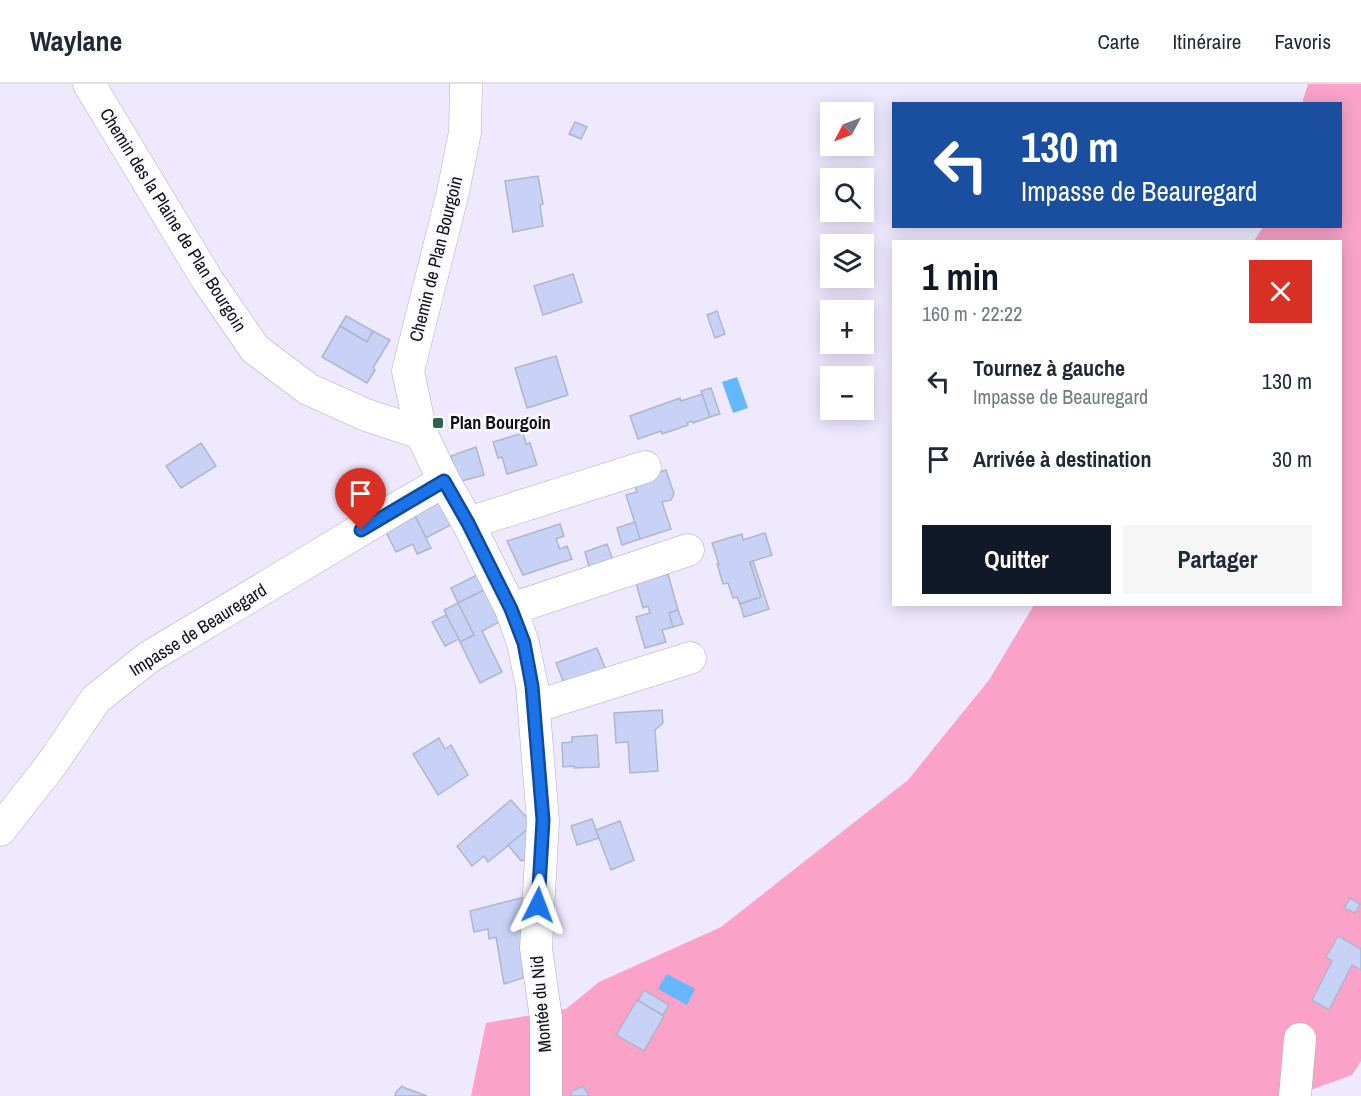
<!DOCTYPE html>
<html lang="fr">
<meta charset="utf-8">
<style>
:root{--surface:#fff;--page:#f6f6f7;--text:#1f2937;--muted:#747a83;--line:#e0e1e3;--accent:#111827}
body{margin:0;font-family:"Archivo Narrow",sans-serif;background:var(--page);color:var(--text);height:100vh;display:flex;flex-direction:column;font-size:22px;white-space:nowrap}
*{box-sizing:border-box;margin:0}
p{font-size:20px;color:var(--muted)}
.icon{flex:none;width:33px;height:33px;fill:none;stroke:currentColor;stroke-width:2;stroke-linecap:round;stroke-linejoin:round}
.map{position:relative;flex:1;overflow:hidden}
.panel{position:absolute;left:892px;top:156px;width:450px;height:366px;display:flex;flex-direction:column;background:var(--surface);border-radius:0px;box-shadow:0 3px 15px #0003}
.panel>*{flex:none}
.hud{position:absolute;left:892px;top:18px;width:450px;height:126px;border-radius:0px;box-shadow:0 3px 15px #0003;background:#1a4fa0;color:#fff;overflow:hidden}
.needle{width:39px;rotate:229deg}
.controls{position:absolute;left:820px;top:18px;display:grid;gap:12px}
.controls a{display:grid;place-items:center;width:54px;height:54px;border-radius:0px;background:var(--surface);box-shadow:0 3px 15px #0003;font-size:30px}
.pin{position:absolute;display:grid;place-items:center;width:51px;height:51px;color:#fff;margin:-62px -26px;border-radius:50% 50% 50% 0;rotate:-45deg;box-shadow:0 0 6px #0007}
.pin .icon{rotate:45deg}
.me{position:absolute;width:66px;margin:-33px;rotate:3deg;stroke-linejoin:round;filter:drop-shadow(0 0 4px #0008)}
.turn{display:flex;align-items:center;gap:21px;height:126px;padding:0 30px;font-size:27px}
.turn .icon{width:78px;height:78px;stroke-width:2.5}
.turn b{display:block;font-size:42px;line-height:51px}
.round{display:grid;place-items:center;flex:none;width:63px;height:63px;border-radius:0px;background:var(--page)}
.headline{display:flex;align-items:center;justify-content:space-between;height:102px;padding:0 30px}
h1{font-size:36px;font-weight:800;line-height:45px;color:var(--accent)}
.action{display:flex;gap:12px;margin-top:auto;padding:12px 30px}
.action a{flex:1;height:69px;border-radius:0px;background:var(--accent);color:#fff;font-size:24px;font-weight:800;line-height:69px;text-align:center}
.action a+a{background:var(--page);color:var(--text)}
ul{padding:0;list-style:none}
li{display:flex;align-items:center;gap:18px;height:78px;padding:0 30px}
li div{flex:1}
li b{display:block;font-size:22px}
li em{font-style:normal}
header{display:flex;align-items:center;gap:36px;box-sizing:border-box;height:84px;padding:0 30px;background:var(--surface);border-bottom:2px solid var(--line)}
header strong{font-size:28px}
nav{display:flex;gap:33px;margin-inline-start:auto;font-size:21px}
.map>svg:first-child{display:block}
</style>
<header>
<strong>Waylane</strong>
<nav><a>Carte</a><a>Itinéraire</a><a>Favoris</a></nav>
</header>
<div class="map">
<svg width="1361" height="1012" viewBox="0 0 1361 1012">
<rect width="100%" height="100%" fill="#efe9ff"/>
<path fill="#faa2c8" d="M1308,0H1361V977L1352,991L1294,1012H471L486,939L566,925L599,898L721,843L908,696L989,596L1034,521L1341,520V158L1254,157L1263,143L1341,142V20L1302,19Z"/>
<g fill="#64b8fd">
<path d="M737,293L748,324L733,329L722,298Z"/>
<path d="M667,890L695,905L687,921L658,905Z"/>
</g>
<g fill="#c7d2f6" stroke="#b0b6ca" stroke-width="1.5">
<path d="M575,38L587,43L581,55L569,50Z"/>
<path d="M538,92L543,120L540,121L543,142L513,148L505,97Z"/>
<path d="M573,190L582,218L543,231L534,202Z"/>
<path d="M717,227L725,250L715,254L707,231Z"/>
<path d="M346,232L373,247L367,258L340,242Z"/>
<path d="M340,242L367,258L373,247L390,256L373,284L375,286L367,299L322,273Z"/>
<path d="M556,272L568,311L527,324L515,284Z"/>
<path d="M711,304L720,330L710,333L701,307Z"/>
<path d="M702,310L710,333L693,339L692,337L687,339L688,341L662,350L661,347L638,355L630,332L680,314L681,317Z"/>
<path d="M523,349L526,360L530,359L537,381L507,390L502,373L498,374L493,358Z"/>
<path d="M201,359L216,382L181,404L166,382Z"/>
<path d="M476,363L484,391L458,398L451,372Z"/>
<path d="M666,386L674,410L671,416L662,418L671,445L640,455L626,411L637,408L633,397Z"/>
<path d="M439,415L458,437L426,454L413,428Z"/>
<path d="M413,428L431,464L417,470L413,460L396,468L385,446Z"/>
<path d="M635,438L640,455L622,461L617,444Z"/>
<path d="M560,440L564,452L556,455L560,465L567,462L572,475L523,491L507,457Z"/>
<path d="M765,449L772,471L750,478L761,513L740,520L737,513L733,514L728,499L723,500L717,480H719L712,459L742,450L743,456Z"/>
<path d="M607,460L614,479L590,487L585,468Z"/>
<path d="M753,477L769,525L744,533L740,520L761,513L750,478Z"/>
<path d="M483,488L490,503L458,519L451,504Z"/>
<path d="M668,490L678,526L669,529L673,543L662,546L666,558L645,564L636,533L650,529L648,522L643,524L636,499Z"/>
<path d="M490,503L505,535L482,547L502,588L480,599L460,558L474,551L458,519Z"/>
<path d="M458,519L474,551L460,558L444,526Z"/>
<path d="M678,526L683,540L673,543L669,529Z"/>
<path d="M446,531L459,555L445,562L432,538Z"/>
<path d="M597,564L607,589L564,599L556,579Z"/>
<path d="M662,626L663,639L655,646L658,687L630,689L628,658L616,659L614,629Z"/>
<path d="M597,651L599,683L574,684V682L563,683L562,659L572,658V653Z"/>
<path d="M439,654L445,665L451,661L468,691L438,711L413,670Z"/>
<path d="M511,716L533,741L488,778L484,772L472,782L457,762Z"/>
<path d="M592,735L599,754L577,761L571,742Z"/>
<path d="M620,737L634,776L611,786L596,746Z"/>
<path d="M533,741L531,774L521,777L508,761Z"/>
<path d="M529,812L523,894L504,900L496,853L489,855L488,845L474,848L470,827Z"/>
<path d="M1350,814L1360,820L1355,829L1344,824Z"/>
<path d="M1338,852L1361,865V886L1352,881L1329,926L1312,916L1332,877L1326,873Z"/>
<path d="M644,906L669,921L663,931L638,917Z"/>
<path d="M637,916L664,932L644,967L616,951Z"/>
<path d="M402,1002L405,1004L427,1012H395L396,1008Z"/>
<path d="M583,1002L589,1012H572L570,1008Z"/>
</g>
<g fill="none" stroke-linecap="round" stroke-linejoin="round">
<g stroke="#b2acc0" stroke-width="33">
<g id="minor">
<path d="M89,0L208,197L255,265L308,305L366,331L421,349"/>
<path d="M466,0L465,48L453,108L408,287L421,349L444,397L468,439L511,525L523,559L532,602L543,737L536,864L546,934V1012"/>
<path d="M468,439L645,383"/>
<path d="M511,525L688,466"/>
<path d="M534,623L690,574"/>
<path d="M0,746L51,681L96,615L149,573L399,423L444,397"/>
<path d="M1295,1012L1300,955"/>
</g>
</g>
<use href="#minor" stroke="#fff" stroke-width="32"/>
</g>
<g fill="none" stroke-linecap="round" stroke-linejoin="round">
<g stroke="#114b97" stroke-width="15">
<path id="route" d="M361,446L444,397L468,439L511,525L524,559L532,602L543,736L538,821"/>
</g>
<use href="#route" stroke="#1a73e8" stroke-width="10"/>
</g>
<rect fill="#2b654f" stroke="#fbfafe" stroke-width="2" x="432" y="333" width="12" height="12" rx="3"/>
<g text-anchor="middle" stroke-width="5" stroke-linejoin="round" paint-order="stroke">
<g font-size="18" fill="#131118" stroke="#fbfafe">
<text transform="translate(173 136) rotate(58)" y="6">Chemin des la Plaine de Plan Bourgoin</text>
<text transform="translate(436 175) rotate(-76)" y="6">Chemin de Plan Bourgoin</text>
<text transform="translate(198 546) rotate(-32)" y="6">Impasse de Beauregard</text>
<text transform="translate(541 920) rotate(-95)" y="6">Montée du Nid</text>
</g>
<g font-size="18" font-weight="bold" fill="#131118" stroke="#fbfafe" text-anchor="start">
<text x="450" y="345">Plan Bourgoin</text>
</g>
</g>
</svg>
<div class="controls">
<a><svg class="needle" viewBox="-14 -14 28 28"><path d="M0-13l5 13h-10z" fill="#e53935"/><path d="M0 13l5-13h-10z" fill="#747a83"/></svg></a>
<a><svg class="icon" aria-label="search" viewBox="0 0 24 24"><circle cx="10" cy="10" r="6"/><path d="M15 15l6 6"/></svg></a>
<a><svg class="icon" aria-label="layers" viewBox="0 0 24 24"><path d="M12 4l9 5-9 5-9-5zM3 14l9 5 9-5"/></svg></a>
<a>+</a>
<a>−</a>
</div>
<div class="pin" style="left:361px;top:446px;background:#d93025"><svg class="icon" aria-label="arrive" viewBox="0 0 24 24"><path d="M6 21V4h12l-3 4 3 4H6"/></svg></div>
<svg class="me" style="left:538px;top:821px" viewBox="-20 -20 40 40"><path d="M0-17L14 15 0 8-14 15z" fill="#1a73e8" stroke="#fff" stroke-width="4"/></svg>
<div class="hud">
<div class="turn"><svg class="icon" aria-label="left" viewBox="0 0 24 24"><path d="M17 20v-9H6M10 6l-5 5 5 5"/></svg><div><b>130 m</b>Impasse de Beauregard</div></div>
</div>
<section class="panel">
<div class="headline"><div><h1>1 min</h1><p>160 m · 22:22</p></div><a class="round" style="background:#d93025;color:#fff"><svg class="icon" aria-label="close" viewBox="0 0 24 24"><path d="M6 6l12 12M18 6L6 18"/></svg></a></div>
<ul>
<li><svg class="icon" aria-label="left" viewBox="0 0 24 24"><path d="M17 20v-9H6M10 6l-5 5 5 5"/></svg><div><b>Tournez à gauche</b><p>Impasse de Beauregard</p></div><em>130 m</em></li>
<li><svg class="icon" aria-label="arrive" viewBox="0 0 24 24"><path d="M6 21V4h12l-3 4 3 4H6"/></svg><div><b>Arrivée à destination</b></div><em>30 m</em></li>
</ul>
<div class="action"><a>Quitter</a><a>Partager</a></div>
</section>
</div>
